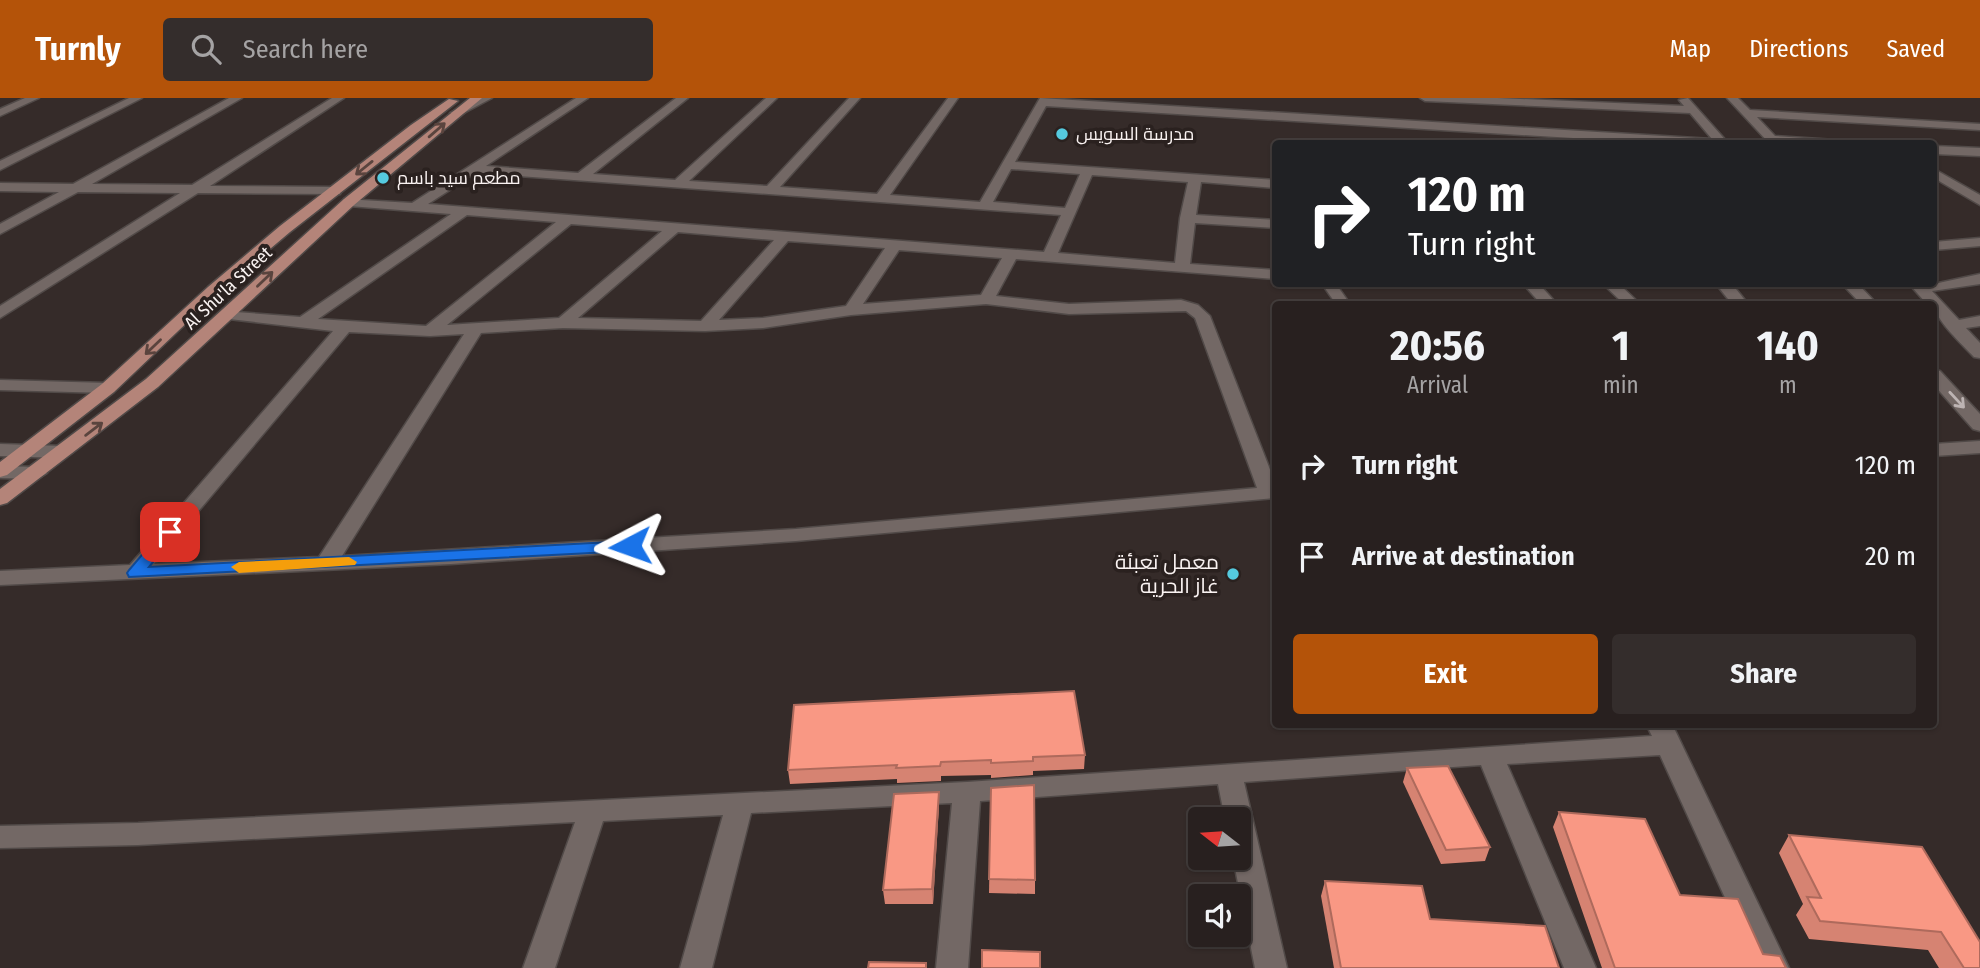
<!DOCTYPE html>
<meta charset="utf-8">
<style>
:root{--surface:#28201f;--page:#342d2c;--text:#f1f3f6;--muted:#a5a3a4;--line:#443e3d;--accent:#b45309}
body{margin:0;font-family:"Fira Sans Condensed",Cairo,sans-serif;background:var(--page);color:var(--text);height:100vh;display:flex;flex-direction:column;font-size:26px;white-space:nowrap}
*{box-sizing:border-box;margin:0}
p{font-size:23px;color:var(--muted)}
.icon{flex:none;width:38px;height:38px;fill:none;stroke:currentColor;stroke-width:2;stroke-linecap:round;stroke-linejoin:round}
.map{position:relative;flex:1;overflow:hidden}
.drawer{position:absolute;left:1272px;top:203px;width:665px;height:427px;display:flex;flex-direction:column;background:var(--surface);border-radius:7px;box-shadow:0 2px 5px #0004,0 0 0 2px var(--line)}
.drawer>*{flex:none}
.banner{position:absolute;left:1272px;top:42px;width:665px;height:147px;border-radius:7px;box-shadow:0 2px 5px #0004,0 0 0 2px var(--line);background:#202124;color:#fff;overflow:hidden}
.needle{width:46px;rotate:287deg}
.tools{position:absolute;left:1188px;top:709px;display:grid;gap:14px}
.tools a{display:grid;place-items:center;width:63px;height:63px;border-radius:7px;background:var(--surface);box-shadow:0 2px 5px #0004,0 0 0 2px var(--line);font-size:35px}
.pin{position:absolute;display:grid;place-items:center;width:60px;height:60px;color:#fff;margin:-30px;border-radius:14px;box-shadow:0 4px 10px #0006}
.me{position:absolute;width:77px;margin:-38px;rotate:266deg;stroke-linejoin:round;filter:drop-shadow(0 0 5px #0008)}
.turn{display:flex;align-items:center;gap:24px;height:147px;padding:0 21px;font-size:32px}
.turn .icon{width:91px;height:91px;stroke-width:2.5}
.turn b{display:block;font-size:49px;line-height:60px}
.eta{display:flex;justify-content:space-evenly;align-items:center;height:119px;text-align:center}
.eta b{font-size:42px;font-weight:700;line-height:49px}
.button{display:flex;gap:14px;margin-top:auto;padding:14px 21px}
.button a{flex:1;height:80px;border-radius:7px;background:var(--accent);color:#fff;font-size:28px;font-weight:700;line-height:80px;text-align:center}
.button a+a{background:var(--page);color:var(--text)}
ul{padding:0;list-style:none}
li{display:flex;align-items:center;gap:21px;height:91px;padding:0 21px}
li div{flex:1}
li b{display:block;font-size:26px}
li em{font-style:normal}
header{display:flex;align-items:center;gap:42px;box-sizing:border-box;height:98px;padding:0 35px;background:var(--accent);color:#fff}
header strong{font-size:33px}
nav{display:flex;gap:38px;margin-inline-start:auto;font-size:24px}
.search{width:490px;height:63px;background:var(--page);display:flex;align-items:center;gap:18px;box-sizing:border-box;padding:0 24px;border-radius:7px;color:var(--muted);font-size:26px}
.map>svg:first-child{display:block}
</style>
<header>
<strong>Turnly</strong>
<div class="search"><svg class="icon" aria-label="search" viewBox="0 0 24 24"><circle cx="10" cy="10" r="6"/><path d="M15 15l6 6"/></svg>Search here</div>
<nav><a>Map</a><a>Directions</a><a>Saved</a></nav>
</header>
<div class="map">
<svg width="1980" height="870" viewBox="0 0 1980 870">
<rect width="100%" height="100%" fill="#352b29"/>
<g fill="none" stroke-linecap="round" stroke-linejoin="round">
<g stroke="#514a48" stroke-width="3">
<g id="minor">
<path d="M25,0H39L0,18V11Z"/>
<path d="M129,0H142L0,72V63Z"/>
<path d="M229,0H242L92,86L192,87L332,0H344L210,88L335,89L340,90V96L198,95L0,220V208L180,95L78,94L0,136V126L59,94L0,93V85L73,86Z"/>
<path d="M478,0H492L460,17L450,15Z"/>
<path d="M576,0H588L486,68L578,75L676,0H688L593,76L675,82L766,0H777L689,83L767,88L849,0H860L780,89L877,96L948,0H958L890,97L980,104L1040,0L1712,41L1690,15L1425,3L1420,0H1498L1684,8L1679,2L1688,0L1729,46H1671L1046,8L1015,64L1276,82V90L1201,84L1196,117L1276,122V130L1195,125L1190,166L1276,172V181L1016,161L996,198L1069,206L1181,202L1198,207L1210,218L1276,387V400L796,443L451,466L0,487V473L130,467L333,233L229,221L221,216L223,213L300,219L451,116L349,108L342,104L344,101L412,105ZM1011,71L1080,76L1065,110L993,104ZM476,75L1061,117L1044,154L428,106ZM1092,77L1188,84L1180,120L1175,165L1058,155ZM467,117L556,124L426,228L318,221ZM571,126L662,133L559,220L447,227ZM678,134L774,142L701,223L578,220ZM788,143L885,150L846,208L763,220L719,222ZM899,152L1002,160L981,197L863,206ZM986,206L1069,216L1186,213L1195,220L1257,390L796,431L342,458L481,235L563,230L705,233L763,230L851,217ZM349,234L430,238L464,236L319,459L154,466Z"/>
<path d="M1727,0H1738L1750,12L1980,26V32L1757,19L1775,38L1835,42L1841,46H1770Z"/>
<path d="M1934,48L1980,50V58L1934,56Z"/>
<path d="M1934,71L1980,97V107L1934,80Z"/>
<path d="M1980,140V148L1934,152V144Z"/>
<path d="M1980,176V186L1932,193L1959,222L1980,218V228L1966,230L1980,245V260L1974,259C1963,247 1934,221 1934,206H1927L1909,186H1934Z"/>
<path d="M1322,186H1336L1350,206H1336Z"/>
<path d="M1523,186H1539L1557,206H1541Z"/>
<path d="M1603,186H1619L1640,206H1624Z"/>
<path d="M1716,186H1732L1748,206H1732Z"/>
<path d="M1842,186H1858L1877,206H1861Z"/>
<path d="M1934,272L1940,273L1980,316V333L1973,331L1934,287Z"/>
<path d="M0,282L108,285L117,290L108,295L0,292Z"/>
<path d="M1980,343V355L1934,358V346Z"/>
<path d="M0,346L63,348L73,354L63,360L0,358Z"/>
<path d="M0,368L37,369L47,375L37,381L0,380Z"/>
<path d="M1646,626H1672L1789,870H1757L1660,657L1507,666L1596,870H1564L1481,667L1244,684L1287,870H1255L1233,760H1239V721H1225L1218,686L980,703L968,870H936L952,705L751,715L712,870H680L723,717L603,723L555,870H523L575,724L138,747L0,750V728L138,725L967,684L1652,638Z"/>
</g>
</g>
<g stroke="#514a48" stroke-width="3">
<g id="major">
<path d="M470,0H482L354,107L158,289L7,405L0,407V391L146,281L344,101Z"/>
<path d="M449,1L458,3L290,134L218,195L114,294L7,377L0,379V364L102,286L208,189L280,128L411,27Z"/>
</g>
</g>
<use href="#minor" fill="#736865" fill-rule="evenodd"/>
<use href="#major" fill="#b48479" fill-rule="evenodd"/>
</g>
<g fill="#d68372">
<path d="M794,607L1085,657L1084,671L1033,673V677L991,680V677L941,678V683L897,685V681L790,686L788,672Z"/>
<path d="M1407,670L1490,749L1485,763L1441,766L1403,684Z"/>
<path d="M991,690L1035,782V796L989,795Z"/>
<path d="M939,694V708L933,806H885L883,792Z"/>
<path d="M1559,714L1680,797L1763,856L1786,870H1602L1553,729Z"/>
<path d="M1789,737L1922,749L1980,870H1939L1928,852L1809,841L1796,817L1803,806L1779,755Z"/>
<path d="M1325,783L1430,821L1559,870H1334L1321,798Z"/>
</g>
<path fill="#ae6a5c" d="M939,694V708L933,806L932,791Z"/>
<g fill="#f99884" stroke="#ae6a5c" stroke-width="2">
<path d="M1074,593L1085,657L1033,659V663L991,665V662L941,664L940,668L896,670L897,667L788,672L794,607Z"/>
<path d="M1448,668L1490,749L1446,752L1407,670Z"/>
<path d="M1034,687L1035,782L989,781L991,690Z"/>
<path d="M939,694L932,791L883,792L894,696Z"/>
<path d="M1559,714L1645,721L1680,797L1738,801L1763,856L1780,858L1786,870H1615Z"/>
<path d="M1789,737L1922,749L1980,844V870H1964L1941,834L1820,823L1807,799L1821,800Z"/>
<path d="M1325,783L1422,788L1430,821L1545,828L1559,870H1341Z"/>
<path d="M982,852L1040,854V870H982Z"/>
<path d="M869,864L926,865V870H868Z"/>
</g>
<defs><path id="oneway-shaft" d="M-6 0H5M1.5-3L5.5 0L1.5 3" fill="none" stroke-width="1.6" stroke-linecap="round" stroke-linejoin="round" transform="scale(1.75)"/></defs>
<g stroke="#5a443e">
<use href="#oneway-shaft" transform="translate(437 32) rotate(-41)"/>
<use href="#oneway-shaft" transform="translate(364 70) rotate(141)"/>
<use href="#oneway-shaft" transform="translate(265 181) rotate(-44)"/>
<use href="#oneway-shaft" transform="translate(153 249) rotate(136)"/>
<use href="#oneway-shaft" transform="translate(94 331) rotate(-37)"/>
</g>
<use stroke="#bdb4b3" href="#oneway-shaft" transform="translate(1957 302) rotate(47)"/>
<path fill="#1a73e8" stroke="#114b97" stroke-width="2" d="M170,430L178,434L149,469L630,443L638,448L630,453L129,479L127,475L129,472L164,431Z"/>
<path fill="#f59e0b" d="M349,459L357,464L355,467L239,475L231,469L239,464Z"/>
<g fill="#55cadf" stroke="#2a211f" stroke-width="2.5">
<circle cx="1062" cy="36" r="7"/>
<circle cx="383" cy="80" r="7"/>
<circle cx="1233" cy="476" r="7"/>
</g>
<g text-anchor="middle" stroke-width="7" stroke-linejoin="round" paint-order="stroke">
<g font-size="18" fill="#faf3f2" stroke="#2a211f" text-anchor="start">
<text x="1076" y="42">مدرسة السويس</text>
<text x="397" y="86">مطعم سيد باسم</text>
</g>
<g font-size="18" fill="#faf3f2" stroke="#2a211f">
<text transform="translate(228 190) rotate(-43)" y="6">Al Shu'la Street</text>
</g>
<g font-size="21" fill="#faf3f2" stroke="#2a211f" text-anchor="end">
<text x="1219" y="471">معمل تعبئة<tspan x="1219" dy="24">غاز الحرية</tspan></text>
</g>
</g>
</svg>
<div class="tools">
<a><svg class="needle" viewBox="-14 -14 28 28"><path d="M0-13l5 13h-10z" fill="#e53935"/><path d="M0 13l5-13h-10z" fill="#a5a3a4"/></svg></a>
<a><svg class="icon" aria-label="sound" viewBox="0 0 24 24"><path d="M4 9h4l5-4v14l-5-4H4zM17 9q2 3 0 6"/></svg></a>
</div>
<div class="pin" style="left:170px;top:434px;background:#d93025"><svg class="icon" aria-label="arrive" viewBox="0 0 24 24"><path d="M6 21V4h12l-3 4 3 4H6"/></svg></div>
<svg class="me" style="left:630px;top:448px" viewBox="-20 -20 40 40"><path d="M0-17L14 15 0 8-14 15z" fill="#1a73e8" stroke="#fff" stroke-width="4"/></svg>
<div class="banner">
<div class="turn"><svg class="icon" aria-label="right" viewBox="0 0 24 24"><path d="M7 20v-9h11M14 6l5 5-5 5"/></svg><div><b>120 m</b>Turn right</div></div>
</div>
<section class="drawer">
<div class="eta">
<div><b>20:56</b><p>Arrival</p></div>
<div><b>1</b><p>min</p></div>
<div><b>140</b><p>m</p></div>
</div>
<ul>
<li><svg class="icon" aria-label="right" viewBox="0 0 24 24"><path d="M7 20v-9h11M14 6l5 5-5 5"/></svg><div><b>Turn right</b></div><em>120 m</em></li>
<li><svg class="icon" aria-label="arrive" viewBox="0 0 24 24"><path d="M6 21V4h12l-3 4 3 4H6"/></svg><div><b>Arrive at destination</b></div><em>20 m</em></li>
</ul>
<div class="button"><a>Exit</a><a>Share</a></div>
</section>
</div>
